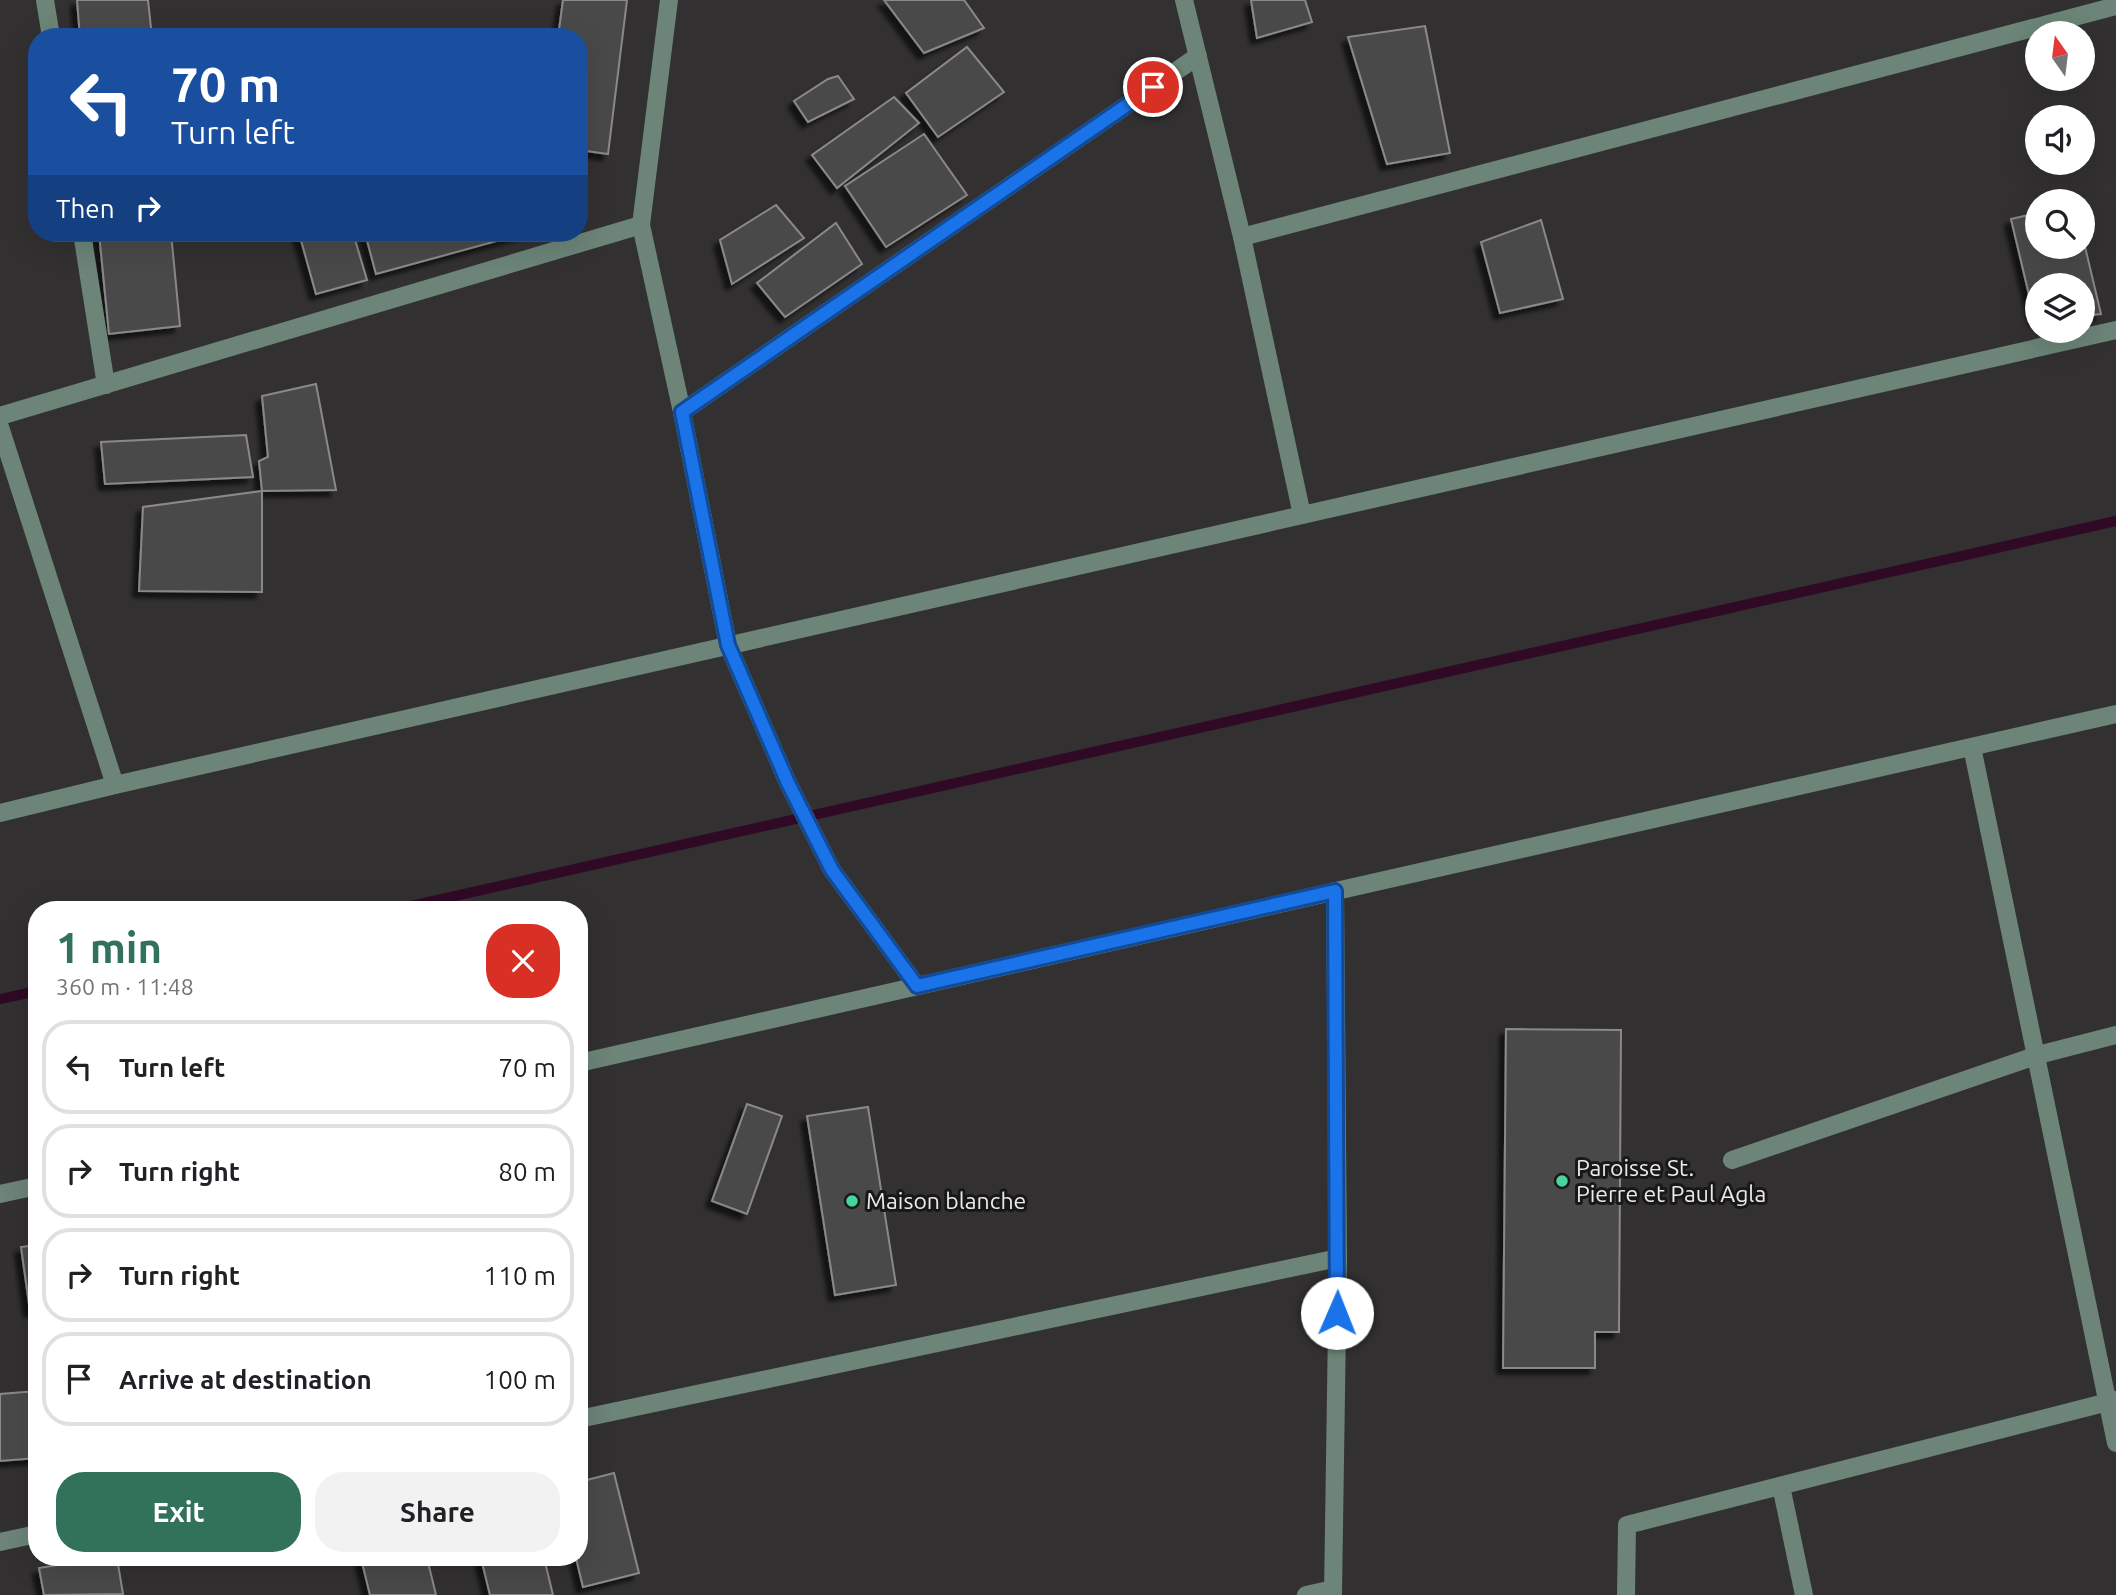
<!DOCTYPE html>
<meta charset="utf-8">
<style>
:root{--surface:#fff;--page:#f2f2f2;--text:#202124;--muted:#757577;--line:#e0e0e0;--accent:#32725a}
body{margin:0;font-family:Ubuntu,sans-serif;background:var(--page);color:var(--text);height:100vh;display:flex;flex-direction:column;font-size:26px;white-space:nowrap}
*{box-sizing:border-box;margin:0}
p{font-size:23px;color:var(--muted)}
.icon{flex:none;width:38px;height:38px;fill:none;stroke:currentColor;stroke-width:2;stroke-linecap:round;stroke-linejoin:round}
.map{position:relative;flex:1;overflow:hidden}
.sheet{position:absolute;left:28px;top:901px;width:560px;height:665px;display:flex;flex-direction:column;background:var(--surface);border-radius:28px;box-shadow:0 7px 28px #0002}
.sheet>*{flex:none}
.hud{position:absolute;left:28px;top:28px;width:560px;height:214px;border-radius:28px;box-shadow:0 7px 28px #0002;background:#1a4fa0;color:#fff;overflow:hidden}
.needle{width:46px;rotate:346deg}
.tools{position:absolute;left:2025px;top:21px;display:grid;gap:14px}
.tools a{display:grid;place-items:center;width:70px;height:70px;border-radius:50%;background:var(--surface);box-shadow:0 7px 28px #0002;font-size:35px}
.pin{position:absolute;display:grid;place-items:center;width:60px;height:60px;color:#fff;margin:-30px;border:4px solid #fff;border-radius:50%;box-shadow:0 2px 7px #0007}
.me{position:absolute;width:77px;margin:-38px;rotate:1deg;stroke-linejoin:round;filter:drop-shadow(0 0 5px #0008)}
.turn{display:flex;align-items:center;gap:24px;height:147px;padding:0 28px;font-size:32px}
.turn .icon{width:91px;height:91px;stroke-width:2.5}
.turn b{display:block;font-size:49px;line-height:60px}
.then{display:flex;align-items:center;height:66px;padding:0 28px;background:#0003;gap:14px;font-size:26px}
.round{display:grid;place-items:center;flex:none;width:74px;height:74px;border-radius:28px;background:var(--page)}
.overview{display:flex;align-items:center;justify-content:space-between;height:119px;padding:0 28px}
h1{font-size:42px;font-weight:600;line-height:52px;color:var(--accent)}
.button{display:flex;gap:14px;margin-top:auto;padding:14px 28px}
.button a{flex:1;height:80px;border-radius:28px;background:var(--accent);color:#fff;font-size:28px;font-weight:600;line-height:80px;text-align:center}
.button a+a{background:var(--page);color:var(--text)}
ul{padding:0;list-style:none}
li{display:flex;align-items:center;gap:21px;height:94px;margin:0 14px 10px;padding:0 14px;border:4px solid var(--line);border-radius:28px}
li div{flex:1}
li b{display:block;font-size:26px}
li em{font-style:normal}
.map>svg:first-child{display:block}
</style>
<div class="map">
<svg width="2116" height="1595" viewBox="0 0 2116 1595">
<defs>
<filter id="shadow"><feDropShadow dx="-6" dy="6" stdDeviation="2" flood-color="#0009"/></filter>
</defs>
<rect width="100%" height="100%" fill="#323031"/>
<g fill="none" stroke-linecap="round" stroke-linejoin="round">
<g stroke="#300925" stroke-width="10">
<path d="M393,910L2116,521"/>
<path d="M0,999L37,991"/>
</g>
</g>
<g fill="#4a4849" stroke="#8b888a" stroke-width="2" filter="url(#shadow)">
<path d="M77,0H148L152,37H80Z"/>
<path d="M563,0H627L608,154L579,150V37H558Z"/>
<path d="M884,0H964L984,28L924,53Z"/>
<path d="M1251,0H1305L1312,22L1257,38Z"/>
<path d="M1425,26L1450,153L1387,164L1348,37Z"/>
<path d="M967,47L1004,92L938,137L906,93Z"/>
<path d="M838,76L854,99L808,122L794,101L828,79Z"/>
<path d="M894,97L919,123L837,188L812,155Z"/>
<path d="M924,134L967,195L886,247L845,186Z"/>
<path d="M776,205L804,238L732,284L720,240Z"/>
<path d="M2037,213V247H2082V234L2101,314L2082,316V285H2037V319L2035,320L2011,219Z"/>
<path d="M1541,220L1563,299L1500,313L1481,242Z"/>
<path d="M836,223L862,264L785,317L757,283Z"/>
<path d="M99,233H171L180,326L109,334Z"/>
<path d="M299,233H353L367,280L316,294Z"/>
<path d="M365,233H526L376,274Z"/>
<path d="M316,384L336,490L262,491L259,461L268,457L262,396Z"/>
<path d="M246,435L253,477L105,484L101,442Z"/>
<path d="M262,491V592L139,591L143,507Z"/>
<path d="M1506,1029L1621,1030L1619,1332H1595V1368H1503Z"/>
<path d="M747,1104L782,1116L747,1214L712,1201Z"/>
<path d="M868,1107L896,1285L835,1295L807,1116Z"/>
<path d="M37,1245V1310L30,1311L21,1247Z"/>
<path d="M37,1391V1458L0,1461V1394Z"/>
<path d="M614,1473L639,1573L583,1587L576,1558H579V1482Z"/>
<path d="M101,1558H117L123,1594L44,1595L39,1568Z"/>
<path d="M361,1558H427L436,1595H370Z"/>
<path d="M481,1558H544L553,1595H490Z"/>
</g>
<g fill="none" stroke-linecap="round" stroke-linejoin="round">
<g stroke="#6c8578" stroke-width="18">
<path d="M45,0L51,37"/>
<path d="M669,0L641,225L682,412L728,645L788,783L832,870L917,986"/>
<path d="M1184,0L1242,237L1302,515"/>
<path d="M82,233L106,385"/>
<path d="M1242,237L2116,6"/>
<path d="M682,412L1198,56"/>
<path d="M0,416L641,225"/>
<path d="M0,427L115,785"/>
<path d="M1972,747L2116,1443"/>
<path d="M0,813L115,785L2116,330"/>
<path d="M579,1063L2116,714"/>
<path d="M1732,1160L2038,1055L2116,1035"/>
<path d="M0,1194L37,1186"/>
<path d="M579,1419L1338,1258"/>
<path d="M1781,1486L1804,1595"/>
<path d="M0,1542L37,1534"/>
<path d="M1306,1595L1333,1589"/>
<path d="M1333,1595L1338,1258L1335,891"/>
<path d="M1626,1595L1627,1525L2116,1400"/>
</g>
</g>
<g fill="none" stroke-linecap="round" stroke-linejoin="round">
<g stroke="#114b97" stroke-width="18">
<path id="route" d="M1153,87L682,412L728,645L788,783L832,870L917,986L1335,891L1337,1313"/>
</g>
<use href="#route" stroke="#1a73e8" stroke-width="12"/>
</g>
<g fill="#48d49d" stroke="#191819" stroke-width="2.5">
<circle cx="1562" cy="1181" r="7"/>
<circle cx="852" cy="1201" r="7"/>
</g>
<g text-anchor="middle" stroke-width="6" stroke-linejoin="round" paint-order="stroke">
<g font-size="23" fill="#ebe9ea" stroke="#191819" text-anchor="start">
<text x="1576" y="1176">Paroisse St.<tspan x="1576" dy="26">Pierre et Paul Agla</tspan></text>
<text x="866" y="1209">Maison blanche</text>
</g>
</g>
</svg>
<div class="tools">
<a><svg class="needle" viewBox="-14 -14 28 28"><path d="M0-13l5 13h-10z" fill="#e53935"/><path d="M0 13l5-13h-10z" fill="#757577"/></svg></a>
<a><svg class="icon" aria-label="sound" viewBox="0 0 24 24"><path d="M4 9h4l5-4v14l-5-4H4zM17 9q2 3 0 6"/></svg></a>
<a><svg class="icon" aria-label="search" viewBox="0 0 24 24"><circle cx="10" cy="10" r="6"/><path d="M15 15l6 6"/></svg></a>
<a><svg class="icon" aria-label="layers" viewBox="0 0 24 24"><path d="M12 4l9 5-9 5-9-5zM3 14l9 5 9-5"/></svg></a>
</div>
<div class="pin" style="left:1153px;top:87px;background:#d93025"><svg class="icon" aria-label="arrive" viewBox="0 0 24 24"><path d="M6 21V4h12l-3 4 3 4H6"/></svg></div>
<svg class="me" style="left:1337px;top:1313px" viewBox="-20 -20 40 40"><circle r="19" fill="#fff"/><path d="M0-13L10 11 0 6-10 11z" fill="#1a73e8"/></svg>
<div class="hud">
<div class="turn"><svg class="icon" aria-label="left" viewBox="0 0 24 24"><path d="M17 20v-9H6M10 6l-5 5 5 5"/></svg><div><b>70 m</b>Turn left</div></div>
<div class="then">Then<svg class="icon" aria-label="right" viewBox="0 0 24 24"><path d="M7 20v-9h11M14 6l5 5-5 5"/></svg></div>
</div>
<section class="sheet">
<div class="overview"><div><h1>1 min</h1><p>360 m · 11:48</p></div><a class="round" style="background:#d93025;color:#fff"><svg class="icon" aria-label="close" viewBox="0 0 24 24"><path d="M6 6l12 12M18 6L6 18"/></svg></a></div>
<ul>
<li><svg class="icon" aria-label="left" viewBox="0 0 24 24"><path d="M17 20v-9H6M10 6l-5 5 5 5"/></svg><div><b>Turn left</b></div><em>70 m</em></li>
<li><svg class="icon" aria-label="right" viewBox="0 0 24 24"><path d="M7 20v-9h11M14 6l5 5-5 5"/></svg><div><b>Turn right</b></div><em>80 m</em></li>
<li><svg class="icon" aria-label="right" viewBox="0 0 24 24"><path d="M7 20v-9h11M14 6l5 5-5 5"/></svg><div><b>Turn right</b></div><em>110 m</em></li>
<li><svg class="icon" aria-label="arrive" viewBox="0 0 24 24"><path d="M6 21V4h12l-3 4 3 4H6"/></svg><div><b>Arrive at destination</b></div><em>100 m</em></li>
</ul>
<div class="button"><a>Exit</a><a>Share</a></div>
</section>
</div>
